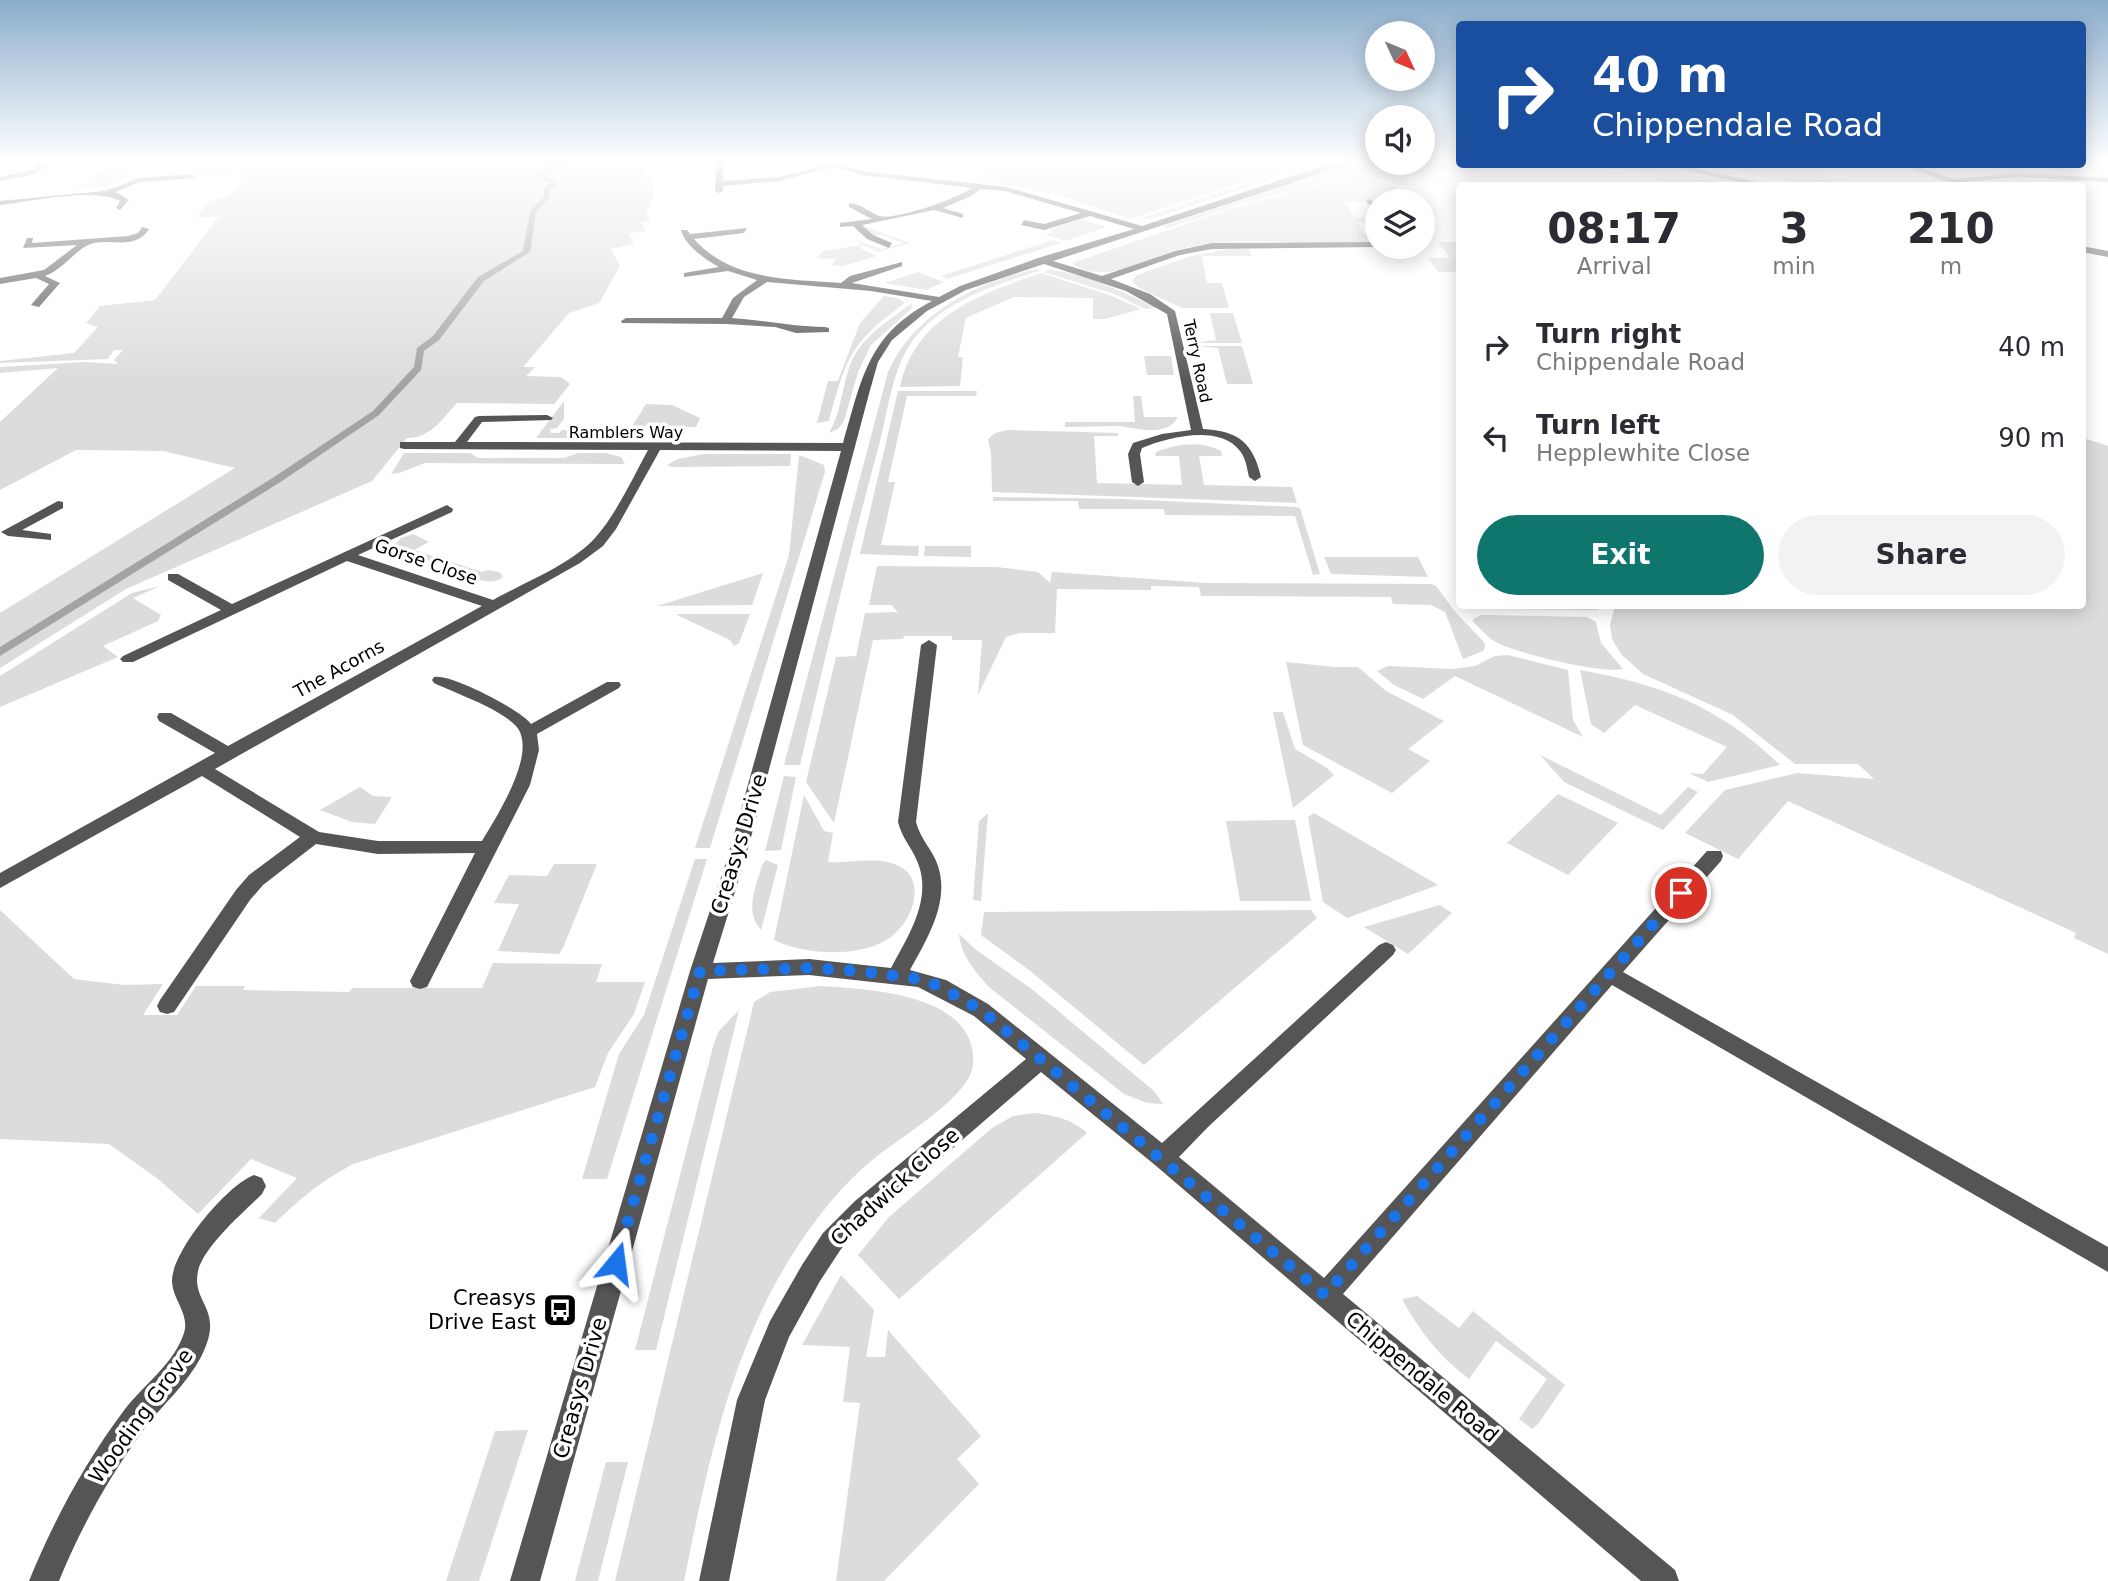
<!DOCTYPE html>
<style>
:root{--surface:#fff;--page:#f2f2f3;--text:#2b2b33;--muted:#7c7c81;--accent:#0f766e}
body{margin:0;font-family:"DejaVu Sans",sans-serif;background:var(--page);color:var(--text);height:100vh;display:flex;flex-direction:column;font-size:26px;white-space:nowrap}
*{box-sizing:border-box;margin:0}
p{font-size:23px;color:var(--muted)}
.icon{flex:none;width:38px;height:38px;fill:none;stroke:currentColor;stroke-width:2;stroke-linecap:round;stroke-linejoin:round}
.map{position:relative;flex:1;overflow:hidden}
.details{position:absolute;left:1456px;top:182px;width:630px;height:427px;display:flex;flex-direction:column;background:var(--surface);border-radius:7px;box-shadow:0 4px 18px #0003}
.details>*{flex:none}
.hud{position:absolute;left:1456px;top:21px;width:630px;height:147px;border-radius:7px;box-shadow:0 4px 18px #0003;background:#1a4fa0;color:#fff;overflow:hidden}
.needle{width:46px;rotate:134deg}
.fabs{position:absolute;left:1365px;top:21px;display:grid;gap:14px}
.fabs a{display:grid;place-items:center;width:70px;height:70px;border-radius:50%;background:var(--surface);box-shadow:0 4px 18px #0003;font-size:35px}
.pin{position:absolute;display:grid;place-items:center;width:60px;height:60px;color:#fff;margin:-30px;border:4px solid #fff;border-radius:50%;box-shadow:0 2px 7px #0007}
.me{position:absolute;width:77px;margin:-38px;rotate:16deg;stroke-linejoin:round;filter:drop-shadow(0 0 5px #0008)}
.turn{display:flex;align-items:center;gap:24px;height:147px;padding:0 21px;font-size:32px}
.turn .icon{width:91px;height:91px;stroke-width:2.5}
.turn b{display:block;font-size:49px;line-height:60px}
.eta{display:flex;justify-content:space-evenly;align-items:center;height:119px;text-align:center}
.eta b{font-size:42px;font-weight:700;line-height:49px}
.cta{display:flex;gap:14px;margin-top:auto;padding:14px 21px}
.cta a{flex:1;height:80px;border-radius:42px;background:var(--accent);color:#fff;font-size:28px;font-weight:700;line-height:80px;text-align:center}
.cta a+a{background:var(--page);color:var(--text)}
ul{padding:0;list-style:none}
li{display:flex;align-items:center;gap:21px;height:91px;padding:0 21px}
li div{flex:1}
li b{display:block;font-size:26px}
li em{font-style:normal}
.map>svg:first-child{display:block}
</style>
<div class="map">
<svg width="2108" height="1581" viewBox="0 0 2108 1581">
<rect width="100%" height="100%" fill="#fff"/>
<g fill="#dcdcdc">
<path d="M123,161H142L117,184L75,191L97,172L112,171Z"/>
<path d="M201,161H646L643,178H654L652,201L646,214L650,221L641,222L646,231L629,233L634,244L611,249L620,266L599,303L569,313L523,367H535L526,376L561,377L570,384L554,404L457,403C442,419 431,438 407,438L372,481L126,589L0,668V613L235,468L163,451L76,450L0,490V422L58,368L0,373V367L84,362L118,364L114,360L123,350H114L108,359L0,363V361L74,353L98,327L86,323L100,306L155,300L219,217H197L210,201L229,195L242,183L240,181L245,174L236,171L208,173L195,168Z"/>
<path d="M983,161H1309L1129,219L1056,194L976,180L992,169Z"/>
<path d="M1423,161H1459L1460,164H1640L1756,185L1671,171L1740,185H1677L1672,182H1662L1651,174L1593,167L1399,169L1410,185H1397L1366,174Z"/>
<path d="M1377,162L1405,163L1246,202L1168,228L1163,226L1320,174Z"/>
<path d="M1702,165H1810L1823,172L1818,176L1843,181L1838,184L1845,185H1810Z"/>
<path d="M1361,175L1393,186L1403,200L1345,202L1354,217H1373L1376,222H1357L1364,234H1377V241C1313,249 1248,233 1184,248C1151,255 1104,288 1072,263L1239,206Z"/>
<path d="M1269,176L1277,178L1150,219L1136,220Z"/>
<path d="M1082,219L1106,227L1065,241L1046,235L1052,232L1051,229Z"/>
<path d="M866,227L910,243L878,252L862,245L860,248L877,256L843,266L832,265L836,259L816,258L823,251L861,245L858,241L882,249L903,243L882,235L873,236L864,228Z"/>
<path d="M1053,240L1061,243L947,279L941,276Z"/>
<path d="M1438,242H1459V272H1438L1428,258H1450Z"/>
<path d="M1230,249H1249L1252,256H1202L1207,283H1222L1229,308H1182L1139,288L1132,281L1137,275L1191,256Z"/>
<path d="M1031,270H1042C998,284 943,300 913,340C892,369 888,411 879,445C850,551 825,658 800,765H784L888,372C913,315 973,284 1031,270Z"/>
<path d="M1049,270C1081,272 1127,293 1156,308L1145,309L1114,294L1044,272Z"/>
<path d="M918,272L944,282L926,290L885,283Z"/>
<path d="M1041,273L1112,296L1141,309L1105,319H1093V298L1014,297L966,318L958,357H963L960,386L900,387C915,317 980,294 1041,273Z"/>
<path d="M884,296L897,298L905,303C850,343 846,358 829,421L817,423L828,381H838L860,323Z"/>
<path d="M912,303L911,309L871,345L858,372L844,421L838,429L829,433C842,411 842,384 852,360C864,335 891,319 912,303Z"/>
<path d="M1210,313H1233L1242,343H1194L1216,340Z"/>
<path d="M1195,346H1242L1253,384H1227L1218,348Z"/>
<path d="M1144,356H1171L1174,375H1147Z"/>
<path d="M898,391H977L976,396H907L888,482H895L881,545L919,546L918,556L860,554Z"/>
<path d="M1133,396H1141L1144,417H1178C1166,439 1135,427 1116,426C1099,426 1082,427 1065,427V422H1135Z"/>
<path d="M564,401V419L557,428L550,429L551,433H559L562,430L629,431L646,404L672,405L700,418L696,427L645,426L638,438H536Z"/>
<path d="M1008,430L1118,433V436H1094L1097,483L1182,485L1179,456H1155L1156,452C1177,444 1200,440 1221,451L1222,456H1199L1204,485L1292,487L1297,503L992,492L991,454L988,439L995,433Z"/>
<path d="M2083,438L2108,446V954L2074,938L2076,933L1788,801L1738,859L1685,833L1725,790L1797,773L1874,779L1858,764H1795L1733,715L1643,674L1621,654L1612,639L1610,625L1615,606H2082Z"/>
<path d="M404,453H470L478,458H564L578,453H606L621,457L625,464L425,463L399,473L391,474Z"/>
<path d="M703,454H791L790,466L672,467L667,465L678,459Z"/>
<path d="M799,455L824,465L825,472L710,848H695L789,555Z"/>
<path d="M993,497L1121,499L1296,507L1300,508L1320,574L1313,575L1295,516L1165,515L1164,509H1079L1078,501H993Z"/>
<path d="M413,534L429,542L414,550L482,572L487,570L499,572L503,577C484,592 460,565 437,561C423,558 408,568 394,559L391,549L401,538Z"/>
<path d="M925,546H971V557L924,556Z"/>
<path d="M1324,557H1418L1428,577L1331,574Z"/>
<path d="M877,566L996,567L1038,572L1050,583L1052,572L1207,583L1431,584L1436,586L1456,613L1484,642L1485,647L1483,651L1463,659L1445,612L1431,605L1393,604L1391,597L1201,596L1199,587L1151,586V590L1057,589L1055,633H1020L1006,637L978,695L982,640H952V636H904L903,639L873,640L834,823L806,782L836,657L856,656L865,613L898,612L891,605H869Z"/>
<path d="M763,573L752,605L657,606Z"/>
<path d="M160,586L133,598L161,615L158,621L103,646L118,657L0,707V676L132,593Z"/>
<path d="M1466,606H1603L1597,610L1486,609Z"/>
<path d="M675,614H750L739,643L734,646L730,640Z"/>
<path d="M1481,615L1587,617L1596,622L1601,643L1623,669C1602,674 1514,653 1494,641C1486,636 1480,628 1473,622V619Z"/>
<path d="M1508,655L1568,670L1573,720L1583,737L1455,676L1423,699L1394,685L1377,671L1388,666L1452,669L1475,666L1495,656Z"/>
<path d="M1286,662L1335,667H1358L1386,691L1444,721L1408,749L1430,761L1392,793L1303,745Z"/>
<path d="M1580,670C1661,684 1720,707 1780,765L1708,782L1689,773L1703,774L1727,747L1635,705L1604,733L1591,724Z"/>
<path d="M1273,712H1283L1295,749L1327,768L1334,775L1293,808Z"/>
<path d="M1540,755L1661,815L1688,787L1698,792L1663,830L1564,782Z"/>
<path d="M784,776L796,777L781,850L765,851Z"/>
<path d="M360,787L373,796L392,797L375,824L352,822L320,810Z"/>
<path d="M1558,794L1618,823L1568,875L1507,843Z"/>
<path d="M804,795L824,831L833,833L828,862C845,863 871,858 887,862C930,870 917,920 888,939C858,958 805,955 774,940Z"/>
<path d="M988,813L981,901L973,900L979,821Z"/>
<path d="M1314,813L1438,885L1347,918L1323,902L1308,817Z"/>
<path d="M1295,820L1311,901H1240L1226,821Z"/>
<path d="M695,859H707L607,1179H582L619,1054L644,1015Z"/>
<path d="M766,860L778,865L761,930C744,911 756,887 762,865Z"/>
<path d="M554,864H597L563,948L559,954L498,951L519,904L494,903L509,875L547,876Z"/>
<path d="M1440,905L1452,913L1408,954L1364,927Z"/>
<path d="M0,910L74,979L124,985L163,984L143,1015H177L196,986H245L243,990L349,992L353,988H482L493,963L602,964L596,982H645L634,1014L608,1053L595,1087L353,1164C323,1180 299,1199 275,1223L259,1218L297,1178L251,1159L198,1214L158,1179L109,1144L0,1139Z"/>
<path d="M1311,910L1317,918L1144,1065L1029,970L981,935L984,912Z"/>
<path d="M959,934L975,949L1033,990L1154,1091L1163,1104L1147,1103L1124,1094L989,987C974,970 962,957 959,934Z"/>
<path d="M821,986C870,989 979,994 973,1065C970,1098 895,1140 870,1162C857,1173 844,1186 833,1199C739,1310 712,1443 684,1581H615L754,1002L770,992Z"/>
<path d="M739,1010L656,1350H635L714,1043L719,1031Z"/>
<path d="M1035,1113C1057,1116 1071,1119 1087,1133L899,1299L858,1255L889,1217L992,1128L1013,1116Z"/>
<path d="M841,1275L874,1310L866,1357H885L888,1330L981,1436L957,1459L979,1484L884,1581H836L860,1403L843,1402L850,1347L802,1345Z"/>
<path d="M1417,1296L1459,1328L1473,1311L1565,1385L1538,1424L1532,1429L1519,1419L1547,1379L1496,1341L1469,1379C1440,1357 1419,1331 1402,1299Z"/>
<path d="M528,1430L479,1581H446L495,1431Z"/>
<path d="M606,1462H628L598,1581H575Z"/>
</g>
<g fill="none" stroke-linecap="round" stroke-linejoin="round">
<path fill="#a3a3a3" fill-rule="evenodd" d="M554,161H560L563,165L542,175L559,183L549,191L550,197L536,212L530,252L484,281L439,340L424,351L421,370L379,415L282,481L0,656V647L274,477L373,411L414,367L417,348L433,336L478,277L523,251L530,211L544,197V189L551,183L534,175L556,164Z"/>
<g fill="#555" fill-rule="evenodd">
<path d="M716,161H724L723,181L779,177L826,165L816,161H828L862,171L1006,187L1142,226L1319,167L1345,161H1359L1053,261L1102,276L1175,251L1212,243L1377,242V247H1380L1212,249L1180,255L1111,279L1150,294L1175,311L1203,429C1239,431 1253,443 1261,477L1255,481L1249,477C1247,469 1246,458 1240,451C1220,424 1168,437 1142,448L1140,454L1144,482L1138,486L1132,482L1128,454L1133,443L1162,434L1191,430L1167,314L1126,291L1044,264L966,290L927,311L892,340L878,362L870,390L746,856L713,963L809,959L891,968C908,937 931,901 919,866C914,850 902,839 898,822L921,645L929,640L937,645L916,822C920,839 933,850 938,866C950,902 927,939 910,970L946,980L988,1004L1162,1143L1379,945L1386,942L1393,945L1396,950L1393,955L1208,1127L1179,1157L1324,1278L1707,851H1721L1723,856L1721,861L1623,972L2108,1247V1272L1612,985L1343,1294L1675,1570L1679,1581H1641L1155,1165L1041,1072L873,1217L841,1249L820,1281L789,1337L765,1400L729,1581H699L737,1400L770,1321L802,1265L823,1233L855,1201L1026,1059L974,1016L918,987L809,975L708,979L540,1581H510L690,971L728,856L841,451L660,450L616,529L603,546L580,563L215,769L319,832L378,841H482C496,817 539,752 516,726C499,708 457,694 434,683L432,680L434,677C450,673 521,710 531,724L607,682H619L621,685L619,688L537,734L539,750L530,785L427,987L420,989L413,987L410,981L475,853L378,854L316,844L263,885L250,900L174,1012L167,1014L160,1012L157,1006L160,1000L236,890L249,875L300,837L202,776L0,888V873L215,753L159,721L157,717L159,713H171L228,746L482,606L347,561L133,662H123L120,659L123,656L221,610L168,580V574H178L232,604L447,505L453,509L452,512L358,555L493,600C523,583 572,564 595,538C617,513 632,479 648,450L404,449L400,448V442H455L475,417L479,416L547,415L553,418L551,420L482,422L467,442L843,443C862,379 867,335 932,301L871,291L767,282L744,297L732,318C763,320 794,327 825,327L829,328V332L796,333L775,327L726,324L622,323L621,321L626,318H722L733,298L757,280L728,271L684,277V273L719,267C704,259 684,244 681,230H687L690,234L747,228L744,233L694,239C731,281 790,279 841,283L850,276L902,262V266L852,283L939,297L960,286L1038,258L1134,229L1090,216L1044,230L1021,225L1024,220L1044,224L1081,213L1005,191L981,189L971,196L943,208L963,214V218L934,210L862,225L873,235L892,243L889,248L867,239L853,226L840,227V223L872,219L849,207V203C860,203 869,212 879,216C895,221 958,198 972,188L862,175L834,167L779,181L723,186V191L719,193L715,191Z"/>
<path d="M42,162L49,164L36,174L0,181V177L31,170Z"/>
<path d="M1656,164H1673L1777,186H1758Z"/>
<path d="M1898,164H1910L1954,179L2017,173L2108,178V182L2017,177L1964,182L1969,186H1959Z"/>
<path d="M192,174L195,178L140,182L116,192L129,200L120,210L116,208L120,201C93,187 31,202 0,205V201L105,191L139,178Z"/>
<path d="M1370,199L1377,206V213L1366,201Z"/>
<path d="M142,227L149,229C134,253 105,235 86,246C71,255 63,269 45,276L60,283L39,307L31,305L49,284L36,278L0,284V278L44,270L77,245L23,248L27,238H33L32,243L128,236L138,233Z"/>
<path d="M2082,246L2108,251V257L2082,252Z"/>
<path d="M58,501L63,502V508L22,530L51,534V540L8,536L1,532Z"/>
<path d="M254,1175L262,1178L266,1186L262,1194C244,1212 204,1246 198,1271C191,1305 226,1308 201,1357C187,1384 163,1404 145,1428C110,1475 81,1527 59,1581H29C54,1520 85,1462 125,1409C144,1385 175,1362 184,1333C190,1315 173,1300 172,1282C171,1252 227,1185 254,1175Z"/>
</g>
</g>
<linearGradient id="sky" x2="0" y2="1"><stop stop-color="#8cadcc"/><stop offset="0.42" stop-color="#fff"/><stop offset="1" stop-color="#fff" stop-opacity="0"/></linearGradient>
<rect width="2108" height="383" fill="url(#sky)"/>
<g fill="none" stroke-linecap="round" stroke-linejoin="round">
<path stroke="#1a73e8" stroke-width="12" stroke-dasharray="0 21.6" d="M616,1263L700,971L809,968L858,971L919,979L939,986L981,1010L1325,1295L1681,893"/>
</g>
<defs>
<g id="bus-square" transform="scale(1.75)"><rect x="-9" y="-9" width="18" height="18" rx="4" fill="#000" stroke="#fff"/><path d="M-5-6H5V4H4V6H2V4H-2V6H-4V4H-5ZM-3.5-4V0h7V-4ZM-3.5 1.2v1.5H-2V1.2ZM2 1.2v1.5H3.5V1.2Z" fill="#fff"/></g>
</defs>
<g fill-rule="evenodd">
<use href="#bus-square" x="560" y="1310"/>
</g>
<g text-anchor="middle" stroke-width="7" stroke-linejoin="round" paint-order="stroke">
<g font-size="16" fill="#000" stroke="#fff">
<text transform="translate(1198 361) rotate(78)" y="6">Terry Road</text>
<text x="626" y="438">Ramblers Way</text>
</g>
<g font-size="18" fill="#000" stroke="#fff">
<text transform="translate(426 562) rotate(19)" y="6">Gorse Close</text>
<text transform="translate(339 669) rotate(-29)" y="6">The Acorns</text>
</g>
<g font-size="21" fill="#000" stroke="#fff">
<text transform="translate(739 844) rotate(-73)" y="7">Creasys Drive</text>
<text transform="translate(895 1187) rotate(-42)" y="7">Chadwick Close</text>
<text transform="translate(1422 1377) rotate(40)" y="7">Chippendale Road</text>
<text transform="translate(580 1388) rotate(-74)" y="7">Creasys Drive</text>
<text transform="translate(141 1416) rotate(-54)" y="7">Wooding Grove</text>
</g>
<g font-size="21" fill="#000" stroke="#fff" text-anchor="end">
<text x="536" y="1305">Creasys<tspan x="536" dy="24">Drive East</tspan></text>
</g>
</g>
</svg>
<div class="fabs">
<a><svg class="needle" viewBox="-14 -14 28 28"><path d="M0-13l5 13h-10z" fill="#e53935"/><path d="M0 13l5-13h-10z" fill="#7c7c81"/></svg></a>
<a><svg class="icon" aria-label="sound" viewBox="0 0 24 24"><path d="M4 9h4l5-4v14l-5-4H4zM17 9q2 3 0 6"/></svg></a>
<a><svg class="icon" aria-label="layers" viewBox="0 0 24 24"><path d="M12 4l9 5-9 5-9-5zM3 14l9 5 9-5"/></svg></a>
</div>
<div class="pin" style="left:1681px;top:893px;background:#d93025"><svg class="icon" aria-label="arrive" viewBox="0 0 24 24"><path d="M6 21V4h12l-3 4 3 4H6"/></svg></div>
<svg class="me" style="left:616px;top:1263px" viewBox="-20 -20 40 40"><path d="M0-17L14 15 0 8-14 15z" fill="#1a73e8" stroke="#fff" stroke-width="4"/></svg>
<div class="hud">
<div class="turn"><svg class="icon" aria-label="right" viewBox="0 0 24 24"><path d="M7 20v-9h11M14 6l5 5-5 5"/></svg><div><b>40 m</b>Chippendale Road</div></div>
</div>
<section class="details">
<div class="eta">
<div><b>08:17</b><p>Arrival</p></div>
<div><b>3</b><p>min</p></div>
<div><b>210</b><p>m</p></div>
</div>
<ul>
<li><svg class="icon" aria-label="right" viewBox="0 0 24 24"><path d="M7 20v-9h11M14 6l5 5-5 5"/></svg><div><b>Turn right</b><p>Chippendale Road</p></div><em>40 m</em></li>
<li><svg class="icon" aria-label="left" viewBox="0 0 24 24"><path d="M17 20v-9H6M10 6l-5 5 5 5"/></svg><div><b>Turn left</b><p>Hepplewhite Close</p></div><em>90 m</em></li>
</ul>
<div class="cta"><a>Exit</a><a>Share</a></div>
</section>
</div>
